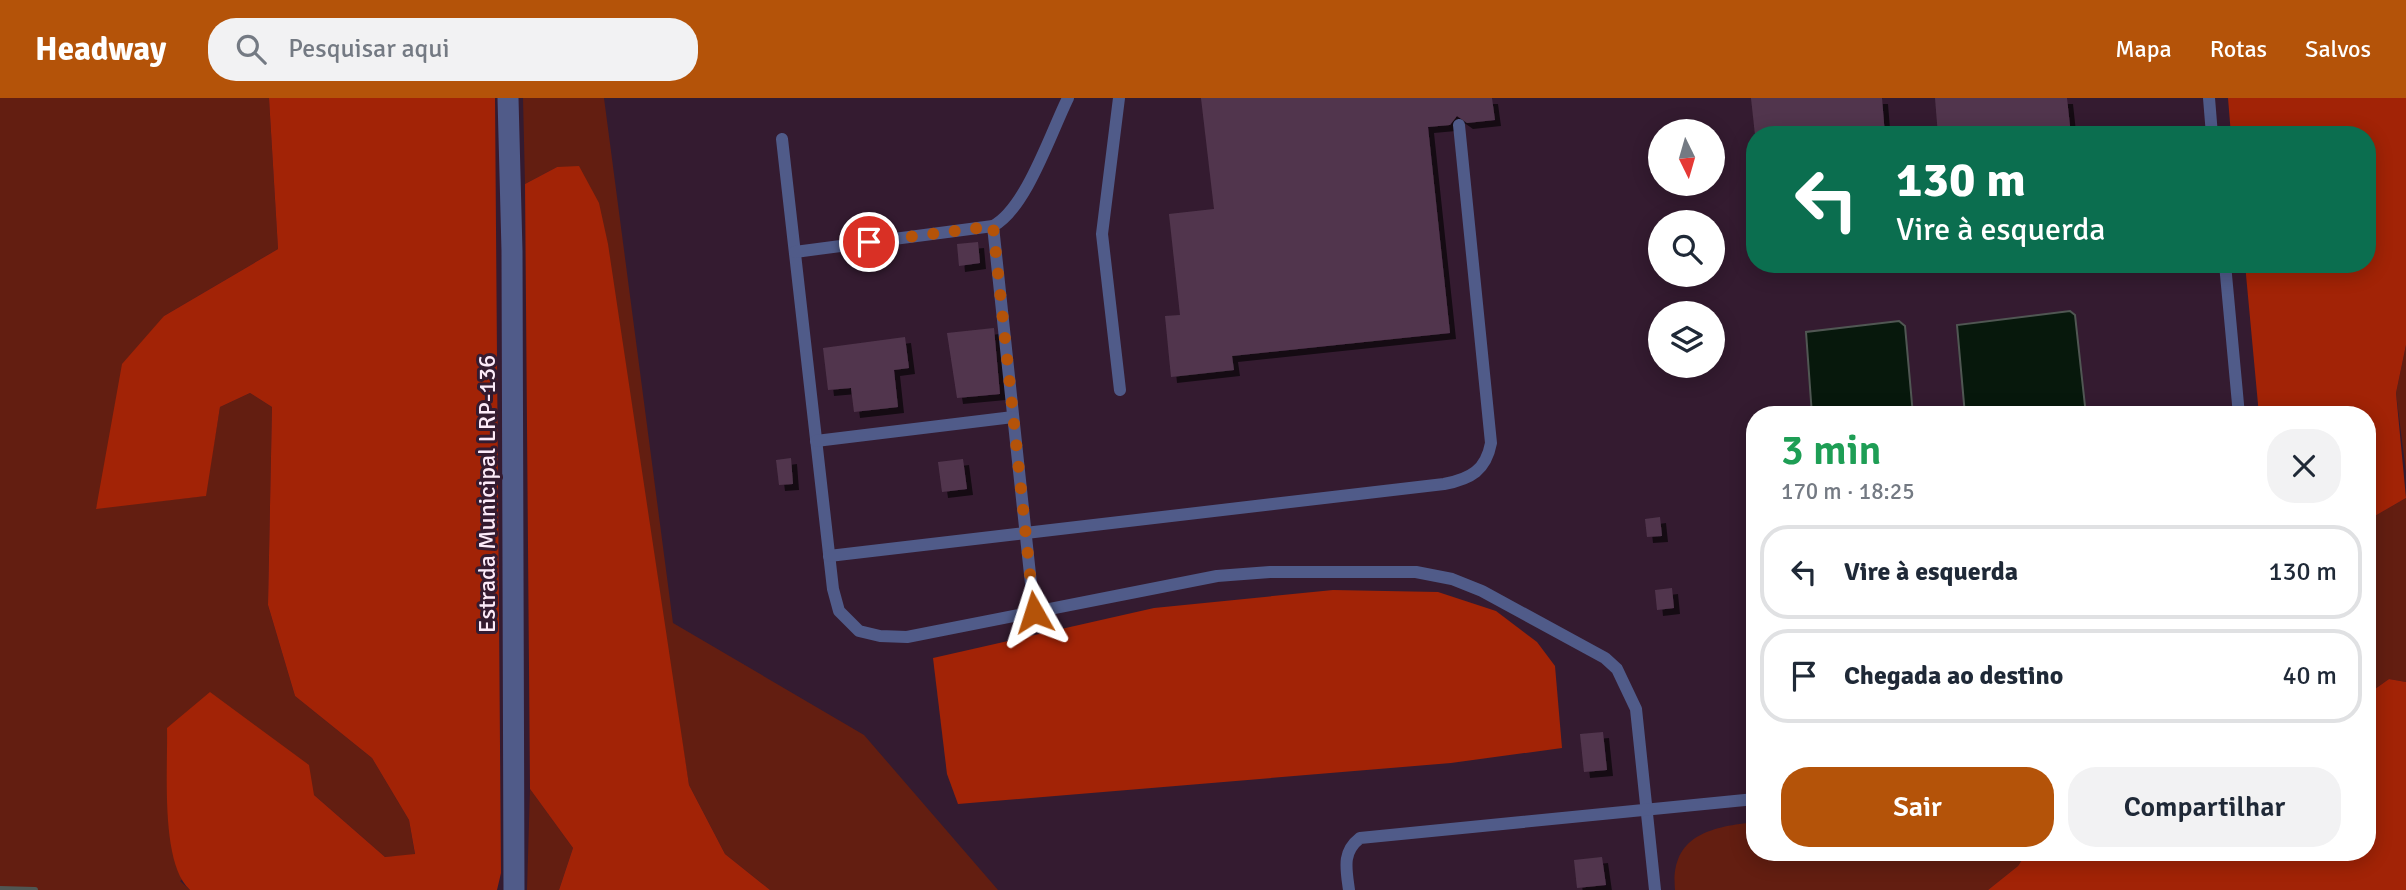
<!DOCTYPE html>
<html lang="pt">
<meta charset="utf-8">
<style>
:root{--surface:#fff;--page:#f2f2f3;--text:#1f2937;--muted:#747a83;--line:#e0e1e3;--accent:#b45309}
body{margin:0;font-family:Signika,sans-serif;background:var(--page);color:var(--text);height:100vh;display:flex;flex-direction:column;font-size:26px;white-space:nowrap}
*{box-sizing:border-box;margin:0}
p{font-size:23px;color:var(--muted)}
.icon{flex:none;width:38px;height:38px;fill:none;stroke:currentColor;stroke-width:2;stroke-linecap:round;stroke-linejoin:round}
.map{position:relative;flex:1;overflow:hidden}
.details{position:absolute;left:1746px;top:308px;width:630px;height:455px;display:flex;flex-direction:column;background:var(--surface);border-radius:28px;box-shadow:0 4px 18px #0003}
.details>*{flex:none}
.guide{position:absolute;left:1746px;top:28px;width:630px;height:147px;border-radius:28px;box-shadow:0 4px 18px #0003;background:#0b6e4f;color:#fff;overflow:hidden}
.needle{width:46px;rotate:175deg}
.controls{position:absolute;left:1648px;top:21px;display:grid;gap:14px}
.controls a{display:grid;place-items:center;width:77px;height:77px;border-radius:50%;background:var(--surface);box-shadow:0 4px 18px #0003;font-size:35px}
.pin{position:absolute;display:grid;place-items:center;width:60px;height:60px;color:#fff;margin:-30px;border:4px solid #fff;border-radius:50%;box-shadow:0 2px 7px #0007}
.me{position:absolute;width:77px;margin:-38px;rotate:354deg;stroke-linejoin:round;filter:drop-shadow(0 0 5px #0008)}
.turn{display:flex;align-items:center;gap:24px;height:147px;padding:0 35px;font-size:32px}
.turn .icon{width:91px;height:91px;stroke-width:2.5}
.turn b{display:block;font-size:49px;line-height:60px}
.round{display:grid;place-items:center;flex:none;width:74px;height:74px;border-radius:28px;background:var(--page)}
.head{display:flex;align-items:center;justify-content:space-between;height:119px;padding:0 35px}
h1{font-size:42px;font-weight:600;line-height:52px;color:#1e9e55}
.cta{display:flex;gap:14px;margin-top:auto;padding:14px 35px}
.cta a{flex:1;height:80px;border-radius:28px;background:var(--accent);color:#fff;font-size:28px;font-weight:600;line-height:80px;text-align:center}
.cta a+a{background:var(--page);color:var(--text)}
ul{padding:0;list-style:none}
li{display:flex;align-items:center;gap:21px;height:94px;margin:0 14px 10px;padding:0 21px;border:4px solid var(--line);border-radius:28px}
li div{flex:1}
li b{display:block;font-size:26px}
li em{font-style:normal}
header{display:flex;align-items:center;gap:42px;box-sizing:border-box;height:98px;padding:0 35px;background:var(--accent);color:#fff}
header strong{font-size:33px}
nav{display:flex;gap:38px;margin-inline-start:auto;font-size:24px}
.search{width:490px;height:63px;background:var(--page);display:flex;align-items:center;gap:18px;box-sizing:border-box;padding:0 24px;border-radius:28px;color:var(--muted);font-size:26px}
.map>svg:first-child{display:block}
</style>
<header>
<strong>Headway</strong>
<div class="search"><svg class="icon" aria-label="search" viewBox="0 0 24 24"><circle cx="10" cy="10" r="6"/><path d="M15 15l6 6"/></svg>Pesquisar aqui</div>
<nav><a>Mapa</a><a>Rotas</a><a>Salvos</a></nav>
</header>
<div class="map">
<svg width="2406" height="792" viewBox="0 0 2406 792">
<defs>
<filter id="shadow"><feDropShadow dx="6" dy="6" stdDeviation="0" flood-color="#0009"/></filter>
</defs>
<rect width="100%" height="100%" fill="#341b30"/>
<g fill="#631e11">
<path d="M0,0H269L278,151L164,218L96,410L205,398L220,309L250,295L272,309L268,507L295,598L372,660L409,722L415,757L385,759L314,697L180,783L190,792H0Z"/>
<path d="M523,0H604L673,525L864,637L998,792H770L725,756L689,687L679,626L557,69L525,86Z"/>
<path d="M2406,247V374L2396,295Z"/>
<path d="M2406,400V584L2389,581L2368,596V422Z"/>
<path d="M530,691L573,750L559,792H527Z"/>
<path d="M1755,724V754H2027L2018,768L1988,792H1675C1670,737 1711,729 1755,724Z"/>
</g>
<g fill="#a22306">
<path d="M269,0H495L501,775L497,792H190C160,765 168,671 167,630L210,594L309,667L314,697L385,759L415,756L409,722L372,660L295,598L268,507L272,309L250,295L220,309L206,398L96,411L122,266L164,218L278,151Z"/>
<path d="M2228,0H2406V247L2396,295L2406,400L2368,422V317H2259L2245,166H2368V37H2231Z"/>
<path d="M579,68L599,105L608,146L689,687L725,756L770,792H559L573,750L530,691L525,86L557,69Z"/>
<path d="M1333,492L1438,494L1496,513L1537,544L1555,568L1562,650L1451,665L958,706L947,676L933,560L1154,510Z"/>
<path d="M2389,581L2406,584V792H1988L2018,768L2027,754H2368V596Z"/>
</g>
<g fill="#07180c" stroke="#505753" stroke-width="2">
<path d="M2070,213L2075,217L2086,317H1965L1957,227Z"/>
<path d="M1899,223L1905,228L1913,317H1812L1806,234Z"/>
</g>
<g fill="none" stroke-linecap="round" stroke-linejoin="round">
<path stroke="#505753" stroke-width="6" d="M0,791L35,792"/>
</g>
<g fill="#51364d" filter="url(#shadow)">
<path d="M1201,0H1492L1495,22L1467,25L1457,18L1450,27L1428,29L1450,235L1232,258L1234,272L1171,279L1165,218L1180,217L1169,116L1214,111Z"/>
<path d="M1751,0H1882L1885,37H1755Z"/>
<path d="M1935,0H2067L2071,37H1938Z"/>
<path d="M978,144L980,165L959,168L957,146Z"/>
<path d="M994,230L1000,296L957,300L947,235Z"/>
<path d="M905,239L909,270L894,272L898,309L854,314L851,290L828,292L823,250Z"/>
<path d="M791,360L793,386L779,387L776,362Z"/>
<path d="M963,361L967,391L942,394L938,364Z"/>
<path d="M1660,419L1662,438L1647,439L1645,421Z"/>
<path d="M1672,490L1674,510L1657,512L1655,492Z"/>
<path d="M1603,634L1607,672L1584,674L1580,636Z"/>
<path d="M1602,759L1606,787L1577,790L1574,762Z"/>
</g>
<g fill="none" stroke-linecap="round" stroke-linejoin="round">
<g stroke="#505b89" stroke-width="12">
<path d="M1119,0L1102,136L1120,292"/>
<path d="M2209,0L2212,37"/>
<path d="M782,41L833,491L839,513L859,533L880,538L907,539L1217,478L1270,474H1416L1452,481L1482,493L1605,560L1617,571L1636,611L1655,792"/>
<path d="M993,128L1034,514"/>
<path d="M795,154L993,128C1026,111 1051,34 1068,0"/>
<path d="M2225,166L2239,317"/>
<path d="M816,343L1013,319"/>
<path d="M829,458L1444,386C1471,381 1486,372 1491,345L1459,27"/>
<path d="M1349,792C1346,770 1342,754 1360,740L1755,701"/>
</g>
<path stroke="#505b89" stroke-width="21" d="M508,0L512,153L514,792"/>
</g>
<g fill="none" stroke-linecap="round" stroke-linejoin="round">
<path stroke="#b45309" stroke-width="12" stroke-dasharray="0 21.6" d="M869,144L993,128L1034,514"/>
</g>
<g text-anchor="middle" stroke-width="6" stroke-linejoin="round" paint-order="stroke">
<g font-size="24" fill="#fceaf8" stroke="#341b30">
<text transform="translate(487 396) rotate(-90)" y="8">Estrada Municipal LRP-136</text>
</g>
</g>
</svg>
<div class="controls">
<a><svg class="needle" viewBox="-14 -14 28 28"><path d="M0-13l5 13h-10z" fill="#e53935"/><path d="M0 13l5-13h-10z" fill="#747a83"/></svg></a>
<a><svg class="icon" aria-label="search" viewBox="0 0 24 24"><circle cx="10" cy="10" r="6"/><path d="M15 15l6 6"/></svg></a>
<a><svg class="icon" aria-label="layers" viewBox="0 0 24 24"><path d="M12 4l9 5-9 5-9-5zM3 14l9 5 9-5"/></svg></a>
</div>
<div class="pin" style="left:869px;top:144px;background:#d93025"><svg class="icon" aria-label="arrive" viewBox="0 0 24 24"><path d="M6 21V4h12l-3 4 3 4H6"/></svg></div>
<svg class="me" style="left:1034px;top:514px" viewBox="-20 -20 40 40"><path d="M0-17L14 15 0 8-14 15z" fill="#b45309" stroke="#fff" stroke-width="4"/></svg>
<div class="guide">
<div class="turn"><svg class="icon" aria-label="left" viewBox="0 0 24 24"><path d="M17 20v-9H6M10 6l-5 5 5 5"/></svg><div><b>130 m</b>Vire à esquerda</div></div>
</div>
<section class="details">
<div class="head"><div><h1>3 min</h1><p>170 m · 18:25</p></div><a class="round"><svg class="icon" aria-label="close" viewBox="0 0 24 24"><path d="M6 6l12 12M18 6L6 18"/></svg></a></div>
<ul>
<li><svg class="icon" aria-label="left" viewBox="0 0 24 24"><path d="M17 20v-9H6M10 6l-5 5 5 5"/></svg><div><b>Vire à esquerda</b></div><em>130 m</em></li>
<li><svg class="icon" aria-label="arrive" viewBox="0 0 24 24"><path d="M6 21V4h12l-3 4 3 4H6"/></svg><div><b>Chegada ao destino</b></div><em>40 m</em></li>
</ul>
<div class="cta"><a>Sair</a><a>Compartilhar</a></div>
</section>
</div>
